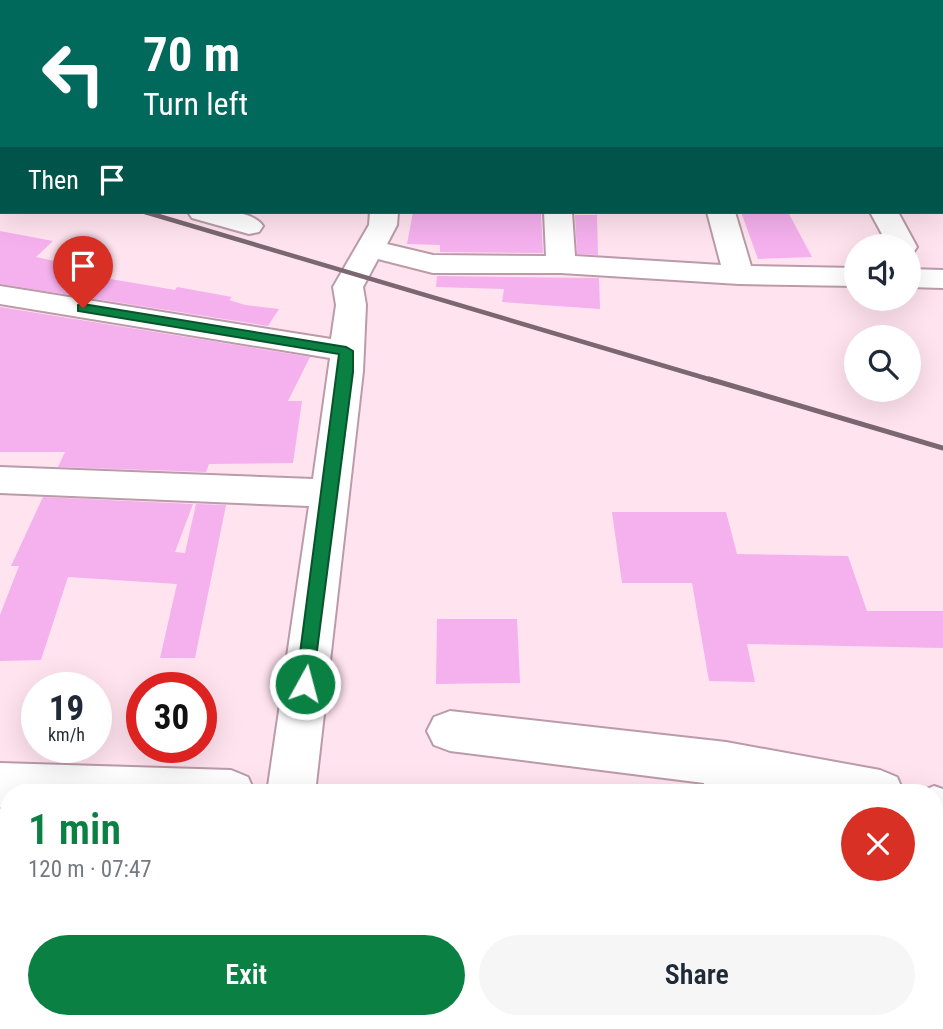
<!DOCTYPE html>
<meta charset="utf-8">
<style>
:root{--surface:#fff;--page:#f6f6f7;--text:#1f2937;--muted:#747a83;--accent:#0b8043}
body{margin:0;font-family:"Roboto Condensed",sans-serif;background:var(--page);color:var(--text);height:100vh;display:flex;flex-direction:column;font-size:26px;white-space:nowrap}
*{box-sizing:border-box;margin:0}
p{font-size:23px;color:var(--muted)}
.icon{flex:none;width:38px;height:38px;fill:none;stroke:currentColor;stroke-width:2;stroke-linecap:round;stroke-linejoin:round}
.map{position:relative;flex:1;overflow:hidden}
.side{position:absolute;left:0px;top:784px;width:943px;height:245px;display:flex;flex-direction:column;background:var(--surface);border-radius:28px 28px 0 0;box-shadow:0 7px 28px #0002}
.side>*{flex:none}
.hud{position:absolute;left:0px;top:0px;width:943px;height:214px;box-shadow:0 7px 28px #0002;background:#00695c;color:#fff;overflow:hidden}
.buttons{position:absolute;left:844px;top:234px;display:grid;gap:14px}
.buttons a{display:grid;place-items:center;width:77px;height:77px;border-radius:50%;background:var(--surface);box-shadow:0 7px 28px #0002;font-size:35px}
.speed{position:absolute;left:21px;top:672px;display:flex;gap:14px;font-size:35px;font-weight:700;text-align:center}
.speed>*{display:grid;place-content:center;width:91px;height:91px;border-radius:50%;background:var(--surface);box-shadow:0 7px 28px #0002;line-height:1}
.speed small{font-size:18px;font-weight:400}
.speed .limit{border:10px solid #d22;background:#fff;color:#111}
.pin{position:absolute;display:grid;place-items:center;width:60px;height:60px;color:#fff;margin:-72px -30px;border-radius:50% 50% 50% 0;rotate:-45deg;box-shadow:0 0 7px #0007}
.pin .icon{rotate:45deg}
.me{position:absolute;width:77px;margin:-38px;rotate:7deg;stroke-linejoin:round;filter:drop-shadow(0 0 5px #0008)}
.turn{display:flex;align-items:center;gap:24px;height:147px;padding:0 28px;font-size:32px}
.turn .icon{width:91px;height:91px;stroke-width:2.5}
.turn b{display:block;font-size:49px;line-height:60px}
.then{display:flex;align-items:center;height:66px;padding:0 28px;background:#0003;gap:14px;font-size:26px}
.round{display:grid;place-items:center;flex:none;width:74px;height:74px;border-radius:37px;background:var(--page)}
.summary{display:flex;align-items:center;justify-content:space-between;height:119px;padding:0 28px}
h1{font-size:42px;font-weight:600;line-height:52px;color:var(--accent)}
.button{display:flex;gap:14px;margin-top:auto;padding:14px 28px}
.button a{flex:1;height:80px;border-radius:42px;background:var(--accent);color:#fff;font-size:28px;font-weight:600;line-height:80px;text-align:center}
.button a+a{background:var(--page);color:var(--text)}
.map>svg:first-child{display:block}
</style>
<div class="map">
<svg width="943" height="1029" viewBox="0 0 943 1029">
<rect width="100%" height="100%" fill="#ffe3ef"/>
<g fill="#f5b0ee">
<path d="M413,212L541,214L543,253L440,252V245L407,244Z"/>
<path d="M741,212H788L812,257L758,259Z"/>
<path d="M575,215H597L598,255L577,254Z"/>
<path d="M0,231L53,241L36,257L76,266L70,272L175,290L177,287L232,297L229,300L245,305L279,309L268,326L0,284Z"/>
<path d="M437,276L599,278L600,309L502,302L504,289L436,287Z"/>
<path d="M0,307L310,357L288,401H302L293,463L209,464L206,472L58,467L65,452H0Z"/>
<path d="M43,497L193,504L175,552L185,553L196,504L226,505L195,658H160L177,584L68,577L41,660L0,661V615L19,566H11Z"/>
<path d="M612,512H726L737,554L848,556L867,611H943V648L747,644L755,682L709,681L692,583H622Z"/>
<path d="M437,619H517L520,683L436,684Z"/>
</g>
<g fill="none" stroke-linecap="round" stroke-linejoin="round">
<g stroke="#bb9ba9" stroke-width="4">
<g id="minor">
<path d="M47,0H67L45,2Z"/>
<path d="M159,0H179L158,2Z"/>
<rect x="281" y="0" width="20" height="2"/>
<path d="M403,0H423L402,2Z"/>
<rect x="534" y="0" width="20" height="2"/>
<rect x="651" y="0" width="20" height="2"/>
<path d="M765,0H785L786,2H766Z"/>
<path d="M900,0H920L921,2H901Z"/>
<rect x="0" y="18" width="2" height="12"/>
<rect x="942" y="36" width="1" height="14"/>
<path d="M2,55V69L0,70V56Z"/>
<path d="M188,212C209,211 250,207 263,226L259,232L249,234L192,218Z"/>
<path d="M370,212H398L397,225L387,244L433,255L546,256L544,212H572L575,256L721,265L707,212H735L751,266L856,268V286L739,284L561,273H433L378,259L363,287L366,305L363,371L315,793H267L309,506L0,493V467L313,479L330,358L0,304V286L331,339L336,305L333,287L369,225Z"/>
<path d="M870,212H898L917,247L913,253L908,254V247H889Z"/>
<path d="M908,269L943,270V288L908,287Z"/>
<path d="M450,711L726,742L880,770L897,777L904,793H705L704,783L450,751L434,745L427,731L434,717Z"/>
<path d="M0,763L231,770L248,777L255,793H9V808L0,807Z"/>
<path d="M934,786L943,789V835L934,832V793H917Z"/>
<path d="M934,896L943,898V952L934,950Z"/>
<path d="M220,1020H277L276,1029H218Z"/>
</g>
</g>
<use href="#minor" fill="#fff" fill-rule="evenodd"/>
<path stroke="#7a6770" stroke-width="4.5" d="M145,212L715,381"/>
<path stroke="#7a6770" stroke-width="5" d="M709,379L943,448"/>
</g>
<path fill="#0b8043" stroke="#07532c" stroke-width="2" d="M83,304L346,347L353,351V372L312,689H299L296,684L339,354L78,311V305Z"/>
</svg>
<div class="buttons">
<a><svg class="icon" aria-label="sound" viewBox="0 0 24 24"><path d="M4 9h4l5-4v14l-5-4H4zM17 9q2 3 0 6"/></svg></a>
<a><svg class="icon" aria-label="search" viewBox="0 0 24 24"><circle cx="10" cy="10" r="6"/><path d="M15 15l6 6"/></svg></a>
</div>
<div class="speed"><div>19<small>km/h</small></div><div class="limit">30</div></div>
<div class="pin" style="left:83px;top:308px;background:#d93025"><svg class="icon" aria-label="arrive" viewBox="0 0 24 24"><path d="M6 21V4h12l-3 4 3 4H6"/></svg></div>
<svg class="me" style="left:305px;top:684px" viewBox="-20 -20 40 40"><circle r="17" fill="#0b8043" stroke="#fff" stroke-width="3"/><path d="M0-11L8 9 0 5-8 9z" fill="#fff"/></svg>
<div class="hud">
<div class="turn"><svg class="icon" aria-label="left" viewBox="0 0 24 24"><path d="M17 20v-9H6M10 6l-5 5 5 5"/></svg><div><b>70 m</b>Turn left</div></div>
<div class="then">Then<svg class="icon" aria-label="arrive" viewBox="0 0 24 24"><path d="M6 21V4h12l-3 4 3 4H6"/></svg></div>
</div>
<section class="side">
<div class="summary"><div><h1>1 min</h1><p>120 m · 07:47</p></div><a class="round" style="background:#d93025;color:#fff"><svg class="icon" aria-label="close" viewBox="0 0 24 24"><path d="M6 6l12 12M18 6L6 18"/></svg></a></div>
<div class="button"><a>Exit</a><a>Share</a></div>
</section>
</div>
